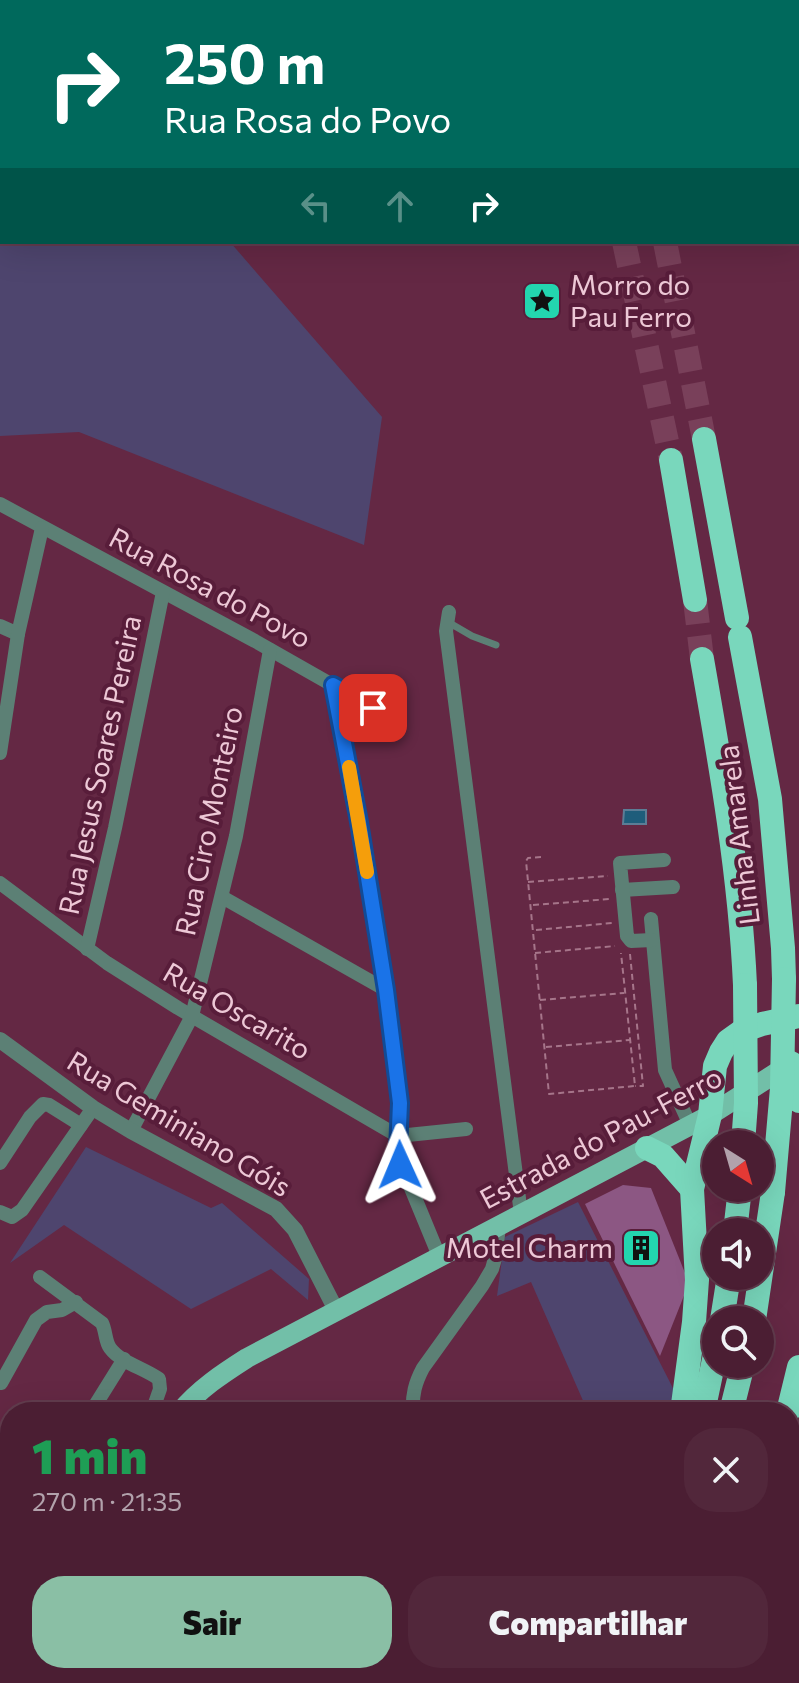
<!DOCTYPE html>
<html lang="pt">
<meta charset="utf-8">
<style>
:root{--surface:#4b1e33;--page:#52273b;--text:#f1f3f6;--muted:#b2a2ac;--line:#623c4e;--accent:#8abfa5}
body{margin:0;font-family:Commissioner,sans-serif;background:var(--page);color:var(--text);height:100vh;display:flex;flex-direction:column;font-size:30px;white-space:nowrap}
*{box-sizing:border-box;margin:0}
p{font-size:26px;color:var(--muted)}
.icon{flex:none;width:44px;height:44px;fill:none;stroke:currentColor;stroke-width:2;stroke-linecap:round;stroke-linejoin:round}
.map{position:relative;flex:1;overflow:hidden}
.side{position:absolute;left:0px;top:1402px;width:800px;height:282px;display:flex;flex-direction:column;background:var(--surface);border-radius:32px 32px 0 0;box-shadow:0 8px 32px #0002,0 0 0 2px var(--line)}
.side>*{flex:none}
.guide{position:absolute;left:0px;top:0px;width:800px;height:244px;box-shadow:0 8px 32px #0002,0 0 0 2px var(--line);background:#00695c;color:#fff;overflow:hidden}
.needle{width:52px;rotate:143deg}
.buttons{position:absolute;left:702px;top:1130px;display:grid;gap:16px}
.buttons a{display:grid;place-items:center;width:72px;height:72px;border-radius:50%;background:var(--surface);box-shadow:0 8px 32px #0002,0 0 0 2px var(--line);font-size:40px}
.pin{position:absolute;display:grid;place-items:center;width:68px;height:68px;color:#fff;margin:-34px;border-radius:16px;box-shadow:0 4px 12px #0006}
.me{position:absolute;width:88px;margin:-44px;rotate:359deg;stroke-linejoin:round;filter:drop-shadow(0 0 6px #0008)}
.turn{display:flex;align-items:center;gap:28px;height:168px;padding:0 32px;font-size:36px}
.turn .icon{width:104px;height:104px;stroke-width:2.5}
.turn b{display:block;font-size:56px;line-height:68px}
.lanes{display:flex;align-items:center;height:76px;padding:0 32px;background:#0003;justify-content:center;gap:40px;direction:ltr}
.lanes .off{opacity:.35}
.round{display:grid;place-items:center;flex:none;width:84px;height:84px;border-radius:32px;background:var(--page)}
.summary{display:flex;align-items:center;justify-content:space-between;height:136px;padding:0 32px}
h1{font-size:48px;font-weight:800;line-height:60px;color:#1e9e55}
.primary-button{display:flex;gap:16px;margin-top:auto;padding:16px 32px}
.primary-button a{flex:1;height:92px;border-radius:32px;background:var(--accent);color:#111;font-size:32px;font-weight:800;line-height:92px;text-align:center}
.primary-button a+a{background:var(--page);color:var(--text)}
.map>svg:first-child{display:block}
</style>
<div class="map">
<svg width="799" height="1683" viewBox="0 0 799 1683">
<rect width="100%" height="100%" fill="#642844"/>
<g fill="#4e456e">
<path d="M2,181V242H230L382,417L364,545L79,432L0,436V187Z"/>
<path d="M86,1147L211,1208L222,1203L309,1279L308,1300L271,1269L191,1309L64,1225L10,1263Z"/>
<path d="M578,1202L678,1398L670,1412H588L531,1282L497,1296L505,1237Z"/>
</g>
<path fill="#1e5d7b" stroke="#5c7d96" stroke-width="2" d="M624,810H646V824H623Z"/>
<path fill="#8c5783" d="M623,1185L651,1188L689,1283L660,1356L585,1204Z"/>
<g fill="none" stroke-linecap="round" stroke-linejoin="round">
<g stroke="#79405a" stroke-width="24" stroke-dasharray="24 12" stroke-linecap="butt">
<path d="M624,242L671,460"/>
<path d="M665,242L704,439"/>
<path d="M695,600L702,659"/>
</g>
<g stroke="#a6758a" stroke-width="2" stroke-dasharray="6 4" stroke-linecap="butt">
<path d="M541,857L528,858L526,861L549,1094L635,1086L621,953"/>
<path d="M528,882L608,876"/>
<path d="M533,905L610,899"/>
<path d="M536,930L612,923"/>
<path d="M535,953L615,946"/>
<path d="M630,954L643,1086H635"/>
<path d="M540,1000L624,993"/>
<path d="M546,1047L630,1040"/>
</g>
<path stroke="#5c8075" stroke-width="7" d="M448,622L472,636L496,645"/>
<g stroke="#5c8075" stroke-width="14">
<path d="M0,37H2"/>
<path d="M0,504L255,641L394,720"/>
<path d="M449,612L446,631L521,1214"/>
<path d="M0,626L18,634"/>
<path d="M333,685L359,822L386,990L400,1103L399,1159L439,1256"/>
<path d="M0,753L18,634L42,528"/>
<path d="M0,883L107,963L178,1008L398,1136L466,1129"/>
<path d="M622,890L673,887"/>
<path d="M222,897L386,990"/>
<path d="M651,919L665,1070L690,1125"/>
<path d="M652,940L631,941L627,936L620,863L664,860"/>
<path d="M87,949L115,828L163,592"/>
<path d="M131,1131L192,1016L236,836L270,650"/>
<path d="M0,1163L30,1117L43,1104L49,1105L81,1125"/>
<path d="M0,1212L12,1217L22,1210L93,1108"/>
<path d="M40,1277L102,1323C106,1331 105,1341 110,1348C121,1363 144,1368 159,1379L160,1389L152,1412"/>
<path d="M1,1383L36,1320L47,1312L62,1310L76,1302"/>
<path d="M91,1412L124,1359"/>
<path d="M413,1412C412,1395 415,1383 423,1368L482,1286L492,1269L496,1255L499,1225"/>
<path d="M555,1412L556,1411"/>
<path d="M0,1579L10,1574"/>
<path d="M143,1674L149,1683"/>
<path d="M197,1674L202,1683"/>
</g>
<path stroke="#5c8075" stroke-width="16" d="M0,1040L93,1108L131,1131L276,1209L295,1230L336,1310"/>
<g stroke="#72bfa8" stroke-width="20">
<path d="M180,1412C199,1389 222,1374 247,1358L710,1115L790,1064"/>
<path d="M0,1640L10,1636"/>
</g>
<g stroke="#79d7bc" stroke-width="24">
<path d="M571,0V2"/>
<path d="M621,0V2"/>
<path d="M704,439L737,618"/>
<path d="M671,460L695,600"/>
<path d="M740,637L770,799L783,948L784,979"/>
<path d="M702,659C721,767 740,875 745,985"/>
<path d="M791,1063L799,1101"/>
<path d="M647,1148L663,1156L692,1189"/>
<path d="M735,1232L740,1188"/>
<path d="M722,1320L729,1276"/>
<path d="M754,1320L773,1192"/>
<path d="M682,1412L694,1322L697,1280L692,1189L710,1115L715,1066L721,1052L728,1041L742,1031L762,1024L799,1016"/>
<path d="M703,1412L716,1350"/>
<path d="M731,1412L743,1364"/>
<path d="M788,1412L799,1367"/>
<path d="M605,1683L609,1674"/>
<path d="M632,1683L636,1674"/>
</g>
<g stroke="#79d7bc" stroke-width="24">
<path d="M743,1144L746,1103L745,985"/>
<path d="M773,1192L782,1088L784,979"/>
</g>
</g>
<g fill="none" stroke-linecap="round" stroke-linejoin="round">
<g stroke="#114b97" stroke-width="20">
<path id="route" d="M373,708L333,685L359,822L386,990L400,1103L398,1151L400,1165"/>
</g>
<use href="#route" stroke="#1a73e8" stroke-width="14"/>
<path stroke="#f59e0b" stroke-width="14" d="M349,767L367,872"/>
</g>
<defs>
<g id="sight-square" transform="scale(2)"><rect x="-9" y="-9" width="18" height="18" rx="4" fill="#23d5af" stroke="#581d3a"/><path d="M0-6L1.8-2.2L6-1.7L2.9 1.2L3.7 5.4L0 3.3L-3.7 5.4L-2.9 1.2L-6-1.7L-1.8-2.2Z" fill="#111"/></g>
<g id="building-square" transform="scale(2)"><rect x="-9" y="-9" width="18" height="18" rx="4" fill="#23d5af" stroke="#581d3a"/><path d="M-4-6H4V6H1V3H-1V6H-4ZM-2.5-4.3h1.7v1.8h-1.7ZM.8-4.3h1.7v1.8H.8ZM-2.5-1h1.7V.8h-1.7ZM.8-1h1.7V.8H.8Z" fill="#111"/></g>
</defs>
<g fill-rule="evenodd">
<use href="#sight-square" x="542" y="301"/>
<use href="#building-square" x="641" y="1248"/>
</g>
<g text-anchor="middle" stroke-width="8" stroke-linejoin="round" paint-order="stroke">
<g font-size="28" fill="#edc8d6" stroke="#581d3a" text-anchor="start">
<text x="570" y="295">Morro do<tspan x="570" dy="32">Pau Ferro</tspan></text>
<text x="613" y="1258" text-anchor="end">Motel Charm</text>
</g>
<g font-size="28" fill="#edc8d6" stroke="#581d3a">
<text transform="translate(210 588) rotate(28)" y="10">Rua Rosa do Povo</text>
<text transform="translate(100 765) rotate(-78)" y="10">Rua Jesus Soares Pereira</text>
<text transform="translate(209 821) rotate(-78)" y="10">Rua Ciro Monteiro</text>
<text transform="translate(739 835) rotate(-97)" y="10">Linha Amarela</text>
<text transform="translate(237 1011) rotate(30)" y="10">Rua Oscarito</text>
<text transform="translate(179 1124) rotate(31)" y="10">Rua Geminiano Góis</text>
<text transform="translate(601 1138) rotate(-28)" y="10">Estrada do Pau-Ferro</text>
</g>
</g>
</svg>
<div class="buttons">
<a><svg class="needle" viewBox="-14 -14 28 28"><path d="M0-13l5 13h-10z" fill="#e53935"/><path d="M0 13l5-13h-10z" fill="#b2a2ac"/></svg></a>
<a><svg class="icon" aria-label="sound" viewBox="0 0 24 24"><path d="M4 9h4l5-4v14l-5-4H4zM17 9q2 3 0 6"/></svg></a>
<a><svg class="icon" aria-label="search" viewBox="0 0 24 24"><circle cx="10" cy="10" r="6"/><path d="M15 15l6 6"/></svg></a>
</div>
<div class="pin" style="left:373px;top:708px;background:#d93025"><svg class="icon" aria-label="arrive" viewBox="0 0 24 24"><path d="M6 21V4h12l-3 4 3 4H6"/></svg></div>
<svg class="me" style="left:400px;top:1165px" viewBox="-20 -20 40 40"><path d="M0-17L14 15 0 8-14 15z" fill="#1a73e8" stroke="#fff" stroke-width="4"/></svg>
<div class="guide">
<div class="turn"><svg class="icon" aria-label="right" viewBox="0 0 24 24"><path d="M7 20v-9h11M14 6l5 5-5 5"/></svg><div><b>250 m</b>Rua Rosa do Povo</div></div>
<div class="lanes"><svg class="icon off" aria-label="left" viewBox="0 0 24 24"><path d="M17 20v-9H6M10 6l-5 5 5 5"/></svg><svg class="icon off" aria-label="ahead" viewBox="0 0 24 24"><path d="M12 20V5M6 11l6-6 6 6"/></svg><svg class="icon" aria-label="right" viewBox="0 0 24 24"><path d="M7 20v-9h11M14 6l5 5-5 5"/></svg></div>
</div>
<section class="side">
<div class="summary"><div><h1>1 min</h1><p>270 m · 21:35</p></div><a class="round"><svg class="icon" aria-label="close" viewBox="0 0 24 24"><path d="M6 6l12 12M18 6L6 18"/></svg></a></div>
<div class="primary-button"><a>Sair</a><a>Compartilhar</a></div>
</section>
</div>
